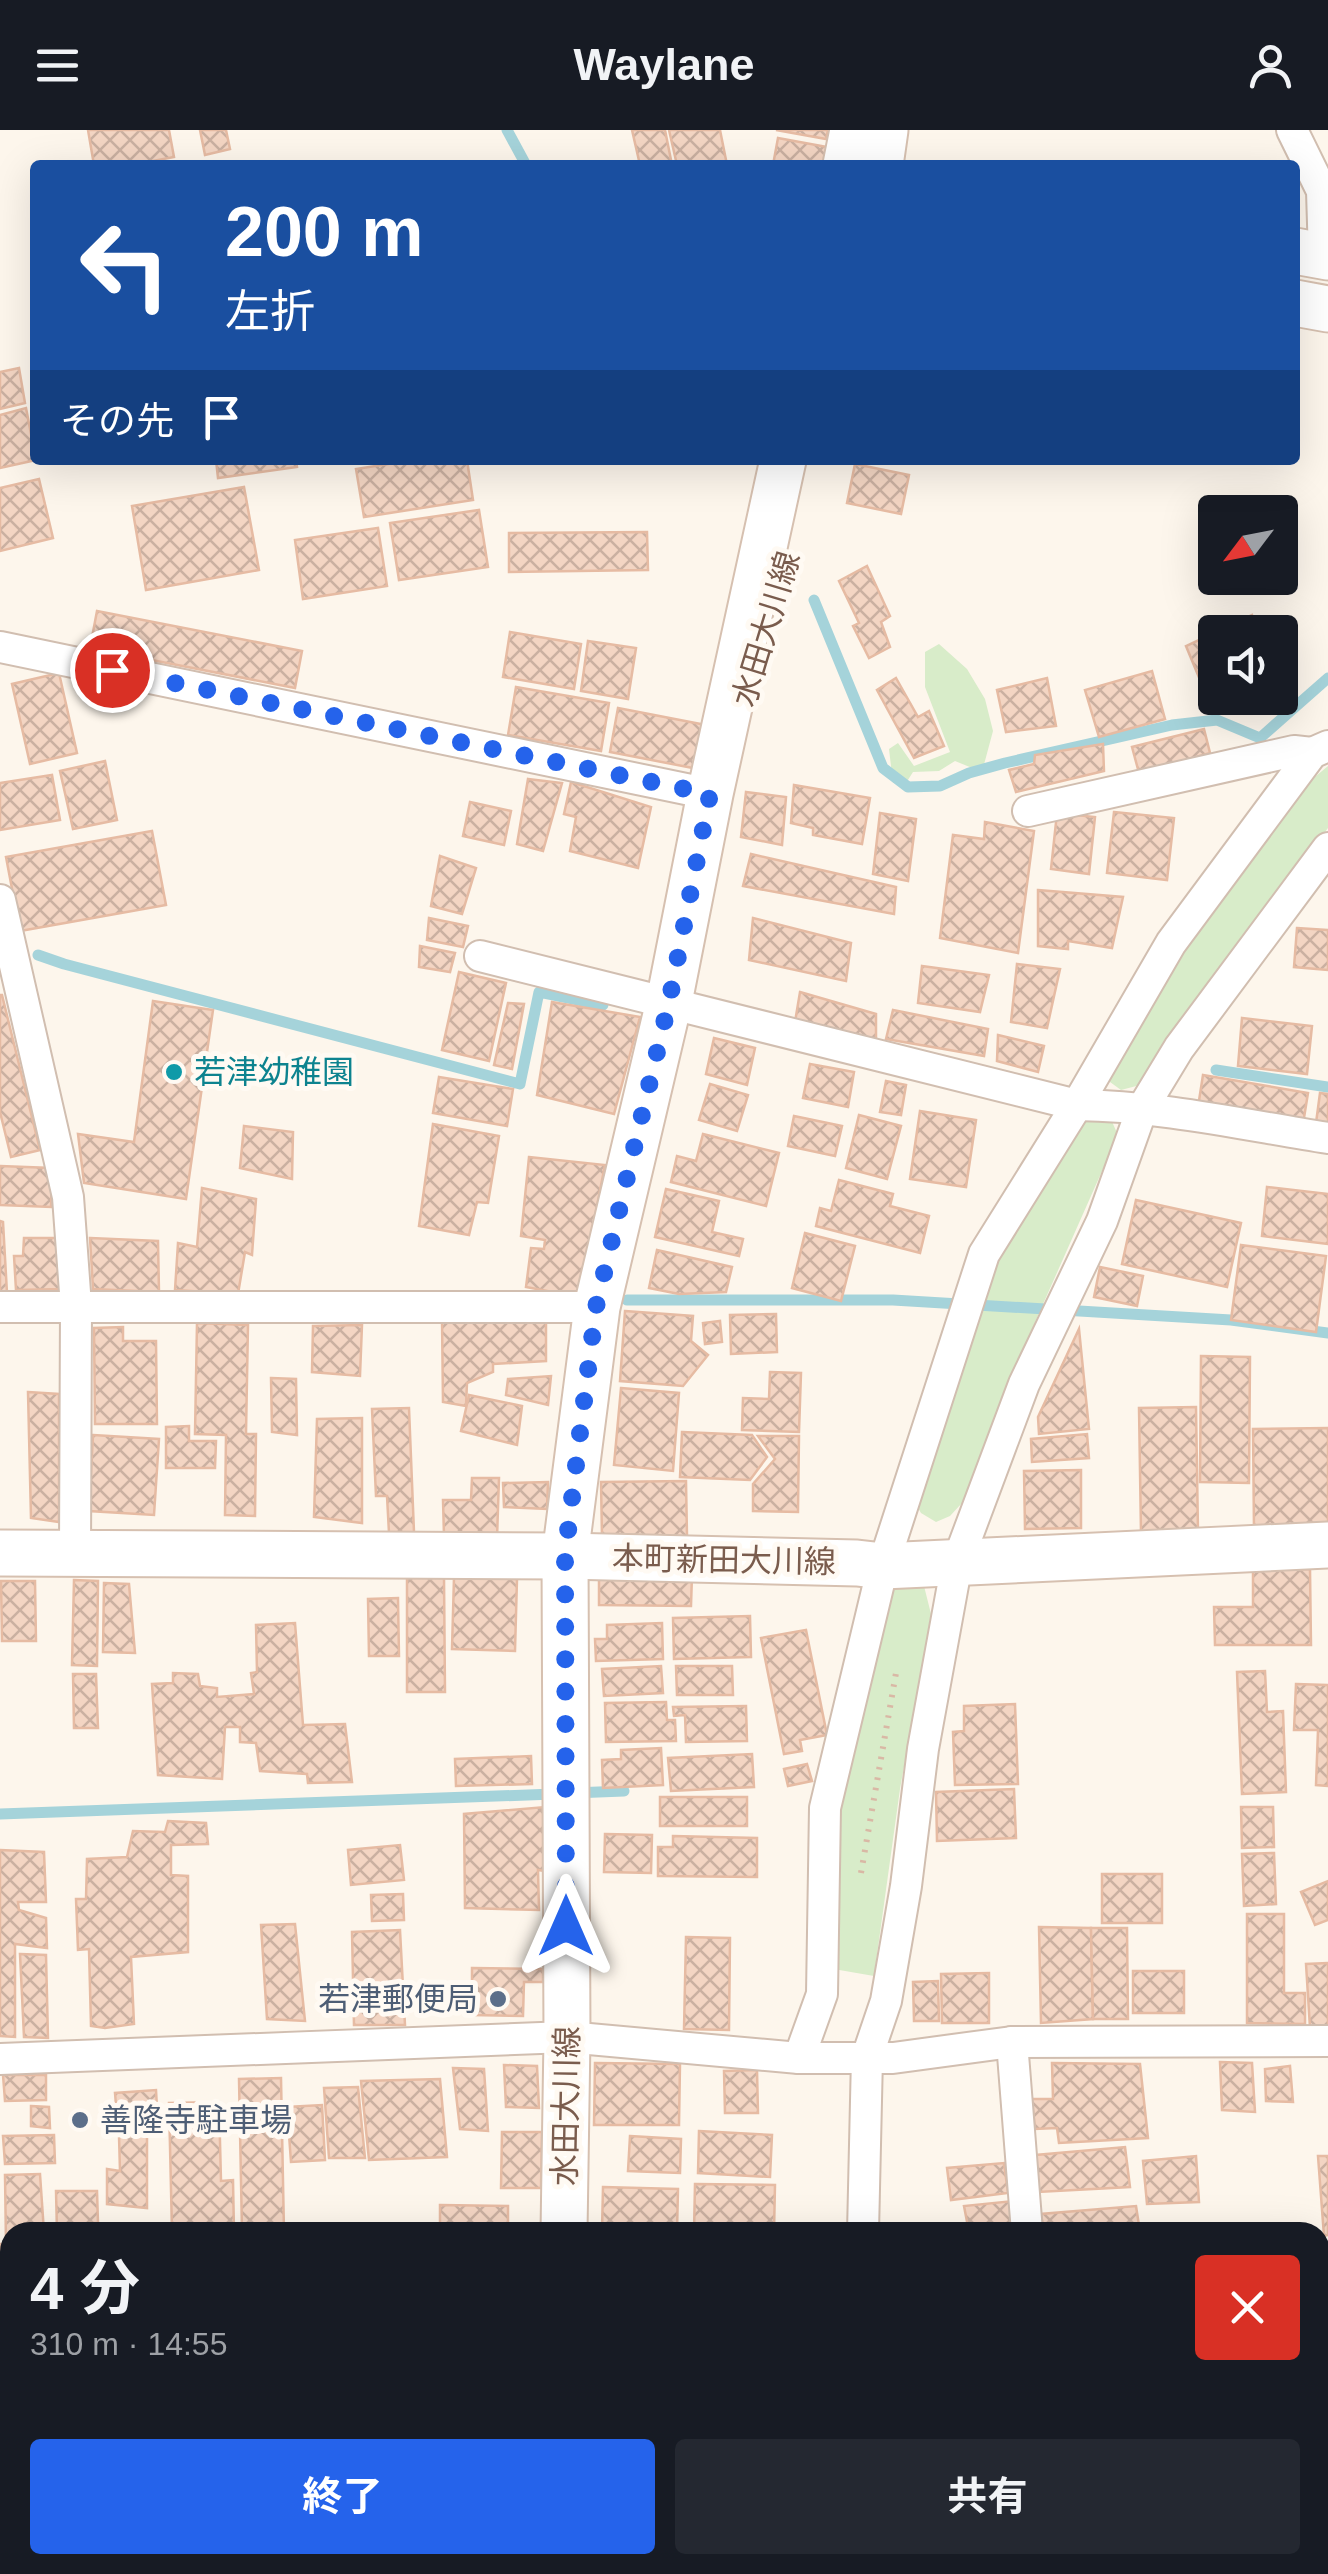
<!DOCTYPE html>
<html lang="ja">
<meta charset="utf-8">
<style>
:root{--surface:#171b24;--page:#242831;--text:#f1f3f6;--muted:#9ea1a6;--accent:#2563eb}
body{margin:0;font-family:Arial,"Noto Sans JP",sans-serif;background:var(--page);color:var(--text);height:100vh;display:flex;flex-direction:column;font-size:38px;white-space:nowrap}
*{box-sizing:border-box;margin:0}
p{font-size:32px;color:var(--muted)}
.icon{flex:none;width:55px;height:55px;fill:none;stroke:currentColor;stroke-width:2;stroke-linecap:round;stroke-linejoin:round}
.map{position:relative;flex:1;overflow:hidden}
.drawer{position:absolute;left:0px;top:2092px;width:1330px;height:352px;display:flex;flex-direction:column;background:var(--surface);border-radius:30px 30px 0 0;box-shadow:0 10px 40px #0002}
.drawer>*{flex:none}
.hud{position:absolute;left:30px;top:30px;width:1270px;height:305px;border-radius:10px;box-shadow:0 10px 40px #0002;background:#1a4fa0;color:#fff;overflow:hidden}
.needle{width:65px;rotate:238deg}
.fabs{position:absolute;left:1198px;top:365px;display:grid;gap:20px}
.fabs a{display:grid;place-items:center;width:100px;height:100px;border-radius:10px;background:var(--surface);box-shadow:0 10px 40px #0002;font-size:50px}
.pin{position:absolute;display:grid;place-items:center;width:85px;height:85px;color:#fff;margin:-42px;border:5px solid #fff;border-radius:50%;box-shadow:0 2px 10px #0007}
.me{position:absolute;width:110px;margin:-55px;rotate:0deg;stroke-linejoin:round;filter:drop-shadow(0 0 8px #0008)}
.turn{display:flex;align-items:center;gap:35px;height:210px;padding:0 30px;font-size:45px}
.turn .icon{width:130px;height:130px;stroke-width:2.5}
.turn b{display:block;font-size:70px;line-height:85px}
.then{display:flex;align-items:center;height:95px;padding:0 30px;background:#0003;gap:20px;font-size:38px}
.round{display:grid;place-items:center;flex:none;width:105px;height:105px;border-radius:10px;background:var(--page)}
.overview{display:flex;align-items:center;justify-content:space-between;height:170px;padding:0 30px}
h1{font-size:60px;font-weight:700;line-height:75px}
.cta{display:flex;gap:20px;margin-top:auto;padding:20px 30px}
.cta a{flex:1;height:115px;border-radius:10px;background:var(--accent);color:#fff;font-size:40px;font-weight:700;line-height:115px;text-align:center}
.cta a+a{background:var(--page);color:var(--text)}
header{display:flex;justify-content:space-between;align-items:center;height:130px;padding:0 30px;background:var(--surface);font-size:45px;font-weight:700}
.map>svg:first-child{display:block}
</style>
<header><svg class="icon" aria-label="menu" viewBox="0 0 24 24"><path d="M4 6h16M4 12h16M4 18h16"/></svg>Waylane<svg class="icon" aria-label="person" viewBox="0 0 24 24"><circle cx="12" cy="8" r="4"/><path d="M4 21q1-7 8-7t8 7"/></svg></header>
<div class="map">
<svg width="1328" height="2444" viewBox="0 0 1328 2444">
<defs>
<pattern id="building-cross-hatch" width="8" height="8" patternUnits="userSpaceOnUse" patternTransform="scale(2.5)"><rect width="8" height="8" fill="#f3d5c3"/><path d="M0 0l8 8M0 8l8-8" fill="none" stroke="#cab0a1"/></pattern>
</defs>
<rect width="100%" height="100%" fill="#fdf6ec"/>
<g fill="#d8ecc9">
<path d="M939,514L967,539L985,569L993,601L982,642L955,631L939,641L913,642L906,653H893L889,619L898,613L914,636L950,622L925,557V522Z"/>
<path d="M1328,636V698L1181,889L1144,954L1121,960L1110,952L1103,941L1236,740L1316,646Z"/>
<path d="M1109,985L1118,1005L1028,1208L962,1373L950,1386L936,1392L921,1383L911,1366L997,1124L1079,991Z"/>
<path d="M898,1447L922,1448L931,1484L900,1659L874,1846L822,1837L831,1694L873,1491Z"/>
<path d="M594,2435H904V2444H595Z"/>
</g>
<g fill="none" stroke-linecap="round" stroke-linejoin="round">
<g stroke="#a5d3da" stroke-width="11">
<path d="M507,0L526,35"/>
<path d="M814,470L883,638L908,657L940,656L969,643L1005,633L1172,595L1217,590L1260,608L1328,548"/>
<path d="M38,825L64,834L520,954L539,862L603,875"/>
<path d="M1216,940L1328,957"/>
<path d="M627,1170H893L1231,1190L1328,1203"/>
<path d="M573,1663L624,1661"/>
<path d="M0,1684L554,1664"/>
<path d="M0,2159H10"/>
<path d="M895,2444V2435"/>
</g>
</g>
<g fill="url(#building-cross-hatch)" stroke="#e6bba3" stroke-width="2.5">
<path d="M88,0H169L174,27L132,35H94Z"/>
<path d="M200,0H226L230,19L205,25Z"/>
<path d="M632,0H665L672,35H640Z"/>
<path d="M669,0H720L727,35H677Z"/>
<path d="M776,0H828L826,9Z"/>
<path d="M778,8L827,17L824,35H773Z"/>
<path d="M19,238L25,273L0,279V242Z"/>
<path d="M26,278L36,330L0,338V285Z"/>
<path d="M216,330H296L297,337L218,348Z"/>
<path d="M414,330H467L473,370L364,387L356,339Z"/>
<path d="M855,334L909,345L901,384L847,373Z"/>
<path d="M39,349L53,408L0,421V358Z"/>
<path d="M244,357L259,440L146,460L132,376Z"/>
<path d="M479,380L488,437L399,450L390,393Z"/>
<path d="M378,398L387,456L303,469L295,410Z"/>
<path d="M647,402L648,440L509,442V403Z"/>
<path d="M867,436L890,486L881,492L890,517L869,528L853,496L859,493L839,451Z"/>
<path d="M97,481L302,521L295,558L90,518Z"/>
<path d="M1252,485L1258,502H1215V566L1208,569L1186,516Z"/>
<path d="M510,502L581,514L574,559L503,547Z"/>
<path d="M588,511L636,518L628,569L581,561Z"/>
<path d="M1152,541L1165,589L1099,607L1085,560Z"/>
<path d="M59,543L77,623L30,634L12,554Z"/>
<path d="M896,548L918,587L929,581L944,616L914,628L877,560Z"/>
<path d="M1047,548L1056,596L1006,602L997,560Z"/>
<path d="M516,557L609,573L601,621L508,605Z"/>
<path d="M618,578L706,595L698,639L610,622Z"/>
<path d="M1204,599L1210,623L1139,643L1132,617Z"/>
<path d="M1103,614L1104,641L1016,662L1009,640L1034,634L1035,625Z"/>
<path d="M105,631L117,690L73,699L60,641Z"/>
<path d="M52,645L60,690L0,700V653Z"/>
<path d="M528,649L562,653L543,721L517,714Z"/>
<path d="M571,652L651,677L638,738L570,721L576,687L564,684Z"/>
<path d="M794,655L870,668L862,714L813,705V698L791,693Z"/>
<path d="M746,662L786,667L782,715L741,707Z"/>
<path d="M470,672L511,681L504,715L463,706Z"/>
<path d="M1114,682L1174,688L1167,750L1107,743Z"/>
<path d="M880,683L916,689L908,751L873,744Z"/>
<path d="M1057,683L1095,687L1089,744L1051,739Z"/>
<path d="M985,692L1034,701L1018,823L940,808L953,705L984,709Z"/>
<path d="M152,701L166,775L20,801L6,727Z"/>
<path d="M751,724L896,757L894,784L743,756Z"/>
<path d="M440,726L476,738L462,784L431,776Z"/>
<path d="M1038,760L1123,767L1112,818L1068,811V819L1038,816Z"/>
<path d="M429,788L468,796L463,817L427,810Z"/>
<path d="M753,788L851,813L846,851L749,830Z"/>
<path d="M1297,798L1328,800V840L1294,837Z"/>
<path d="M420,816L455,823L450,842L419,837Z"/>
<path d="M1017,834L1060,839L1047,898L1011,892Z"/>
<path d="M922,836L989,845L980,882L918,873Z"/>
<path d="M459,842L506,853L489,931L442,920Z"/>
<path d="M800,862L876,884V909L795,892Z"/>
<path d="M0,865H2L40,1020L11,1027L0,982Z"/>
<path d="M153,871L213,880L186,1069L84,1053L78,1004L134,1012Z"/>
<path d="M552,872L640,887L614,984L537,965Z"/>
<path d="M508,873L524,874L512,939L494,935Z"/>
<path d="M893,880L988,899L984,926L886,909Z"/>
<path d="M1242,888L1312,896L1307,944L1238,936Z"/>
<path d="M998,905L1044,916L1038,942L997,931Z"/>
<path d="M714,908L755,918L747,955L706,944Z"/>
<path d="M810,934L854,942L848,977L803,968Z"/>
<path d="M1203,945L1308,963L1303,994L1198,977Z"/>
<path d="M439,947L513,959L507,996L433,983Z"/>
<path d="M886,951L906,955L901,985L880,982Z"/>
<path d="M710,954L748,965L737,1001L699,990Z"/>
<path d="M1320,963L1328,964V995L1316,993Z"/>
<path d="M920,981L976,990L966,1057L910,1049Z"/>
<path d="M859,985L901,996L887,1049L846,1038Z"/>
<path d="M794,986L842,996L835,1026L788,1016Z"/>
<path d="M433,994L499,1006L488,1073L477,1072L469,1105L419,1096Z"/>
<path d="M244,996L293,1002L292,1049L240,1038Z"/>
<path d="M703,1004L779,1023L766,1076L671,1052L677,1026L696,1031Z"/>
<path d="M529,1027L605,1035L579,1167L526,1157L531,1118L544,1119L545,1110L521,1106Z"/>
<path d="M0,1036L52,1038L51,1077L0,1075Z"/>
<path d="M839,1050L893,1064L890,1076L929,1086L920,1123L816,1096L820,1078L831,1081Z"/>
<path d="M1267,1057L1328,1064V1114L1262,1106Z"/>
<path d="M202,1058L256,1069L252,1125L245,1122L238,1164L175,1160L178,1113L197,1117Z"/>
<path d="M666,1059L719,1071L712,1102L743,1109L739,1126L655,1107Z"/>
<path d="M1136,1070L1241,1093L1227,1157L1122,1134Z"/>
<path d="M0,1091L3,1092L7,1163L0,1162Z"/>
<path d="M805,1103L855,1116L841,1171L792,1158Z"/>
<path d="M24,1108H63V1159L16,1160L14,1126H23Z"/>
<path d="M90,1108L158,1111L159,1162L93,1159Z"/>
<path d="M1241,1115L1326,1126L1316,1202L1231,1190Z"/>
<path d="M657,1120L732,1137L726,1162L679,1164L649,1158Z"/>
<path d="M1100,1137L1143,1146L1137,1176L1094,1167Z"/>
<path d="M625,1181L693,1186L691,1211L708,1225L683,1256L620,1251Z"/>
<path d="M776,1184L777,1222L731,1224L730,1185Z"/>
<path d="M546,1186V1231L493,1234V1242L467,1253L466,1276L443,1272L442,1189Z"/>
<path d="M720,1191L722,1212L705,1214L703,1193Z"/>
<path d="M197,1193L248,1195L246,1304H256L255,1386L225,1385L226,1305L195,1304Z"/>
<path d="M362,1195L360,1246L312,1242L313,1196Z"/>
<path d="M123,1197V1211H156L157,1294H95L94,1198Z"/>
<path d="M1079,1199L1089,1299L1039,1304L1038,1287Z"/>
<path d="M1201,1226L1250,1227L1249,1353L1200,1352Z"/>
<path d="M770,1242L801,1243L799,1302L742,1300L743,1268L769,1269Z"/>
<path d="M551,1246L548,1275L506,1265L508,1249Z"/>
<path d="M271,1248L296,1249L297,1305L272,1302Z"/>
<path d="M621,1258L679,1263L673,1341L614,1335Z"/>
<path d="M28,1262L59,1264V1392L31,1388Z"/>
<path d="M469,1265L522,1276L517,1315L461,1301Z"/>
<path d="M1196,1277L1198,1402L1141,1403L1139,1278Z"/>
<path d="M409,1278L414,1402L389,1403L387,1366H376L372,1279Z"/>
<path d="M362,1288V1393L314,1387L317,1289Z"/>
<path d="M189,1296V1311H216L215,1338H166V1297Z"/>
<path d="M1328,1298V1400H1254L1253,1299Z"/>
<path d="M682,1302L752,1305L767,1327L750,1350L680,1347Z"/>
<path d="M1087,1304L1089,1328L1032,1332L1031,1309Z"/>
<path d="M93,1305L159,1309L154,1385L89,1381Z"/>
<path d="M758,1306H799L798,1382L753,1381V1354L775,1329Z"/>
<path d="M1081,1340V1398L1025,1399L1024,1341Z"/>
<path d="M472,1348H499L497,1409L444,1406L443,1370H471Z"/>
<path d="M686,1351L687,1406L602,1408L601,1352Z"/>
<path d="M548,1352L547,1379L504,1377L503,1353Z"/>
<path d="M1310,1439L1311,1515H1215L1214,1477H1253V1440Z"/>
<path d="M599,1443L692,1445L691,1476L599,1475Z"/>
<path d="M407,1447H444L445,1562H407Z"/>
<path d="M454,1447L517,1449L515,1521L452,1519Z"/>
<path d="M74,1450L98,1451L97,1536L72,1535Z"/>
<path d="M1,1451H35L36,1511H2Z"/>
<path d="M104,1453L129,1454L135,1523L103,1522Z"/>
<path d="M398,1468L399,1526H369L368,1469Z"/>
<path d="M750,1486L751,1527L674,1529L673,1488Z"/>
<path d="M295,1493L303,1595L345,1594L352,1652L308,1653L307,1644L260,1641L256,1613L240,1612V1597H225L222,1649L158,1645L152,1554L173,1553V1543L198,1544L200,1556L217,1558V1567L254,1564L251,1543L257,1542L256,1495Z"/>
<path d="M662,1493L663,1529L596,1531L595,1509H607V1495Z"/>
<path d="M806,1500L827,1605L800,1610L802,1621L784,1624L761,1508Z"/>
<path d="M661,1536L663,1563L604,1566L602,1539Z"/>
<path d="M676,1536H732L733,1565H677Z"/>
<path d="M1265,1541L1267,1582L1283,1581L1286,1662L1242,1664L1237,1542Z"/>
<path d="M73,1544H96L98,1598H74Z"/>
<path d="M1296,1554L1328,1555V1656L1316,1655L1318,1600H1294Z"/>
<path d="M666,1572L667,1590H675L676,1611L606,1612L605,1573Z"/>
<path d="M1015,1574L1018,1654L955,1655L953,1602L964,1601V1576Z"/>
<path d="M746,1576L747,1611L686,1612L685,1585L674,1586L673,1577Z"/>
<path d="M661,1618L663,1655L603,1658L602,1630L621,1629V1620Z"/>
<path d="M752,1624L754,1657L671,1661L668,1628Z"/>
<path d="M531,1626L532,1654L456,1656L455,1629Z"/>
<path d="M807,1634L812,1651L788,1656L784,1639Z"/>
<path d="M1014,1659L1016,1708L937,1711L936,1662Z"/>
<rect x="660" y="1667" width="87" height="29"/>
<path d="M545,1677V1741L538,1740L539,1780L465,1778L464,1684Z"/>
<path d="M1241,1677H1273L1274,1717L1242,1718Z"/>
<path d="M168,1691L206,1693L208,1714L171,1715V1745L188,1746V1822L131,1827L134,1894L105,1898L91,1896L89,1819L78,1820L76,1769H86L87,1729L127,1727L133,1701L165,1702Z"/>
<path d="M605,1704L652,1705L651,1743L604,1742Z"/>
<path d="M673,1706L757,1708V1747L658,1746V1717H673Z"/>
<path d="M400,1715L404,1750L351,1755L348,1720Z"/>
<path d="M0,1720L44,1722L46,1772H18L19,1780L46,1788L47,1818L15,1814V1907L0,1906Z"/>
<path d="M1274,1723L1276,1774L1244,1776L1242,1724Z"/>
<rect x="1102" y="1744" width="60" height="49"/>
<path d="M1328,1751V1790L1315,1795L1301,1762Z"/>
<path d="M403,1764L404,1790L372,1791L371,1765Z"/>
<path d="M1247,1784H1284V1863H1305V1894L1247,1893Z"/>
<path d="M295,1794L305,1891L267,1889L261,1795Z"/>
<path d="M1039,1797L1091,1798L1093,1889L1041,1893Z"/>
<path d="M1091,1798H1127L1128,1889H1093Z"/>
<path d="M400,1800L405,1895H354L352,1802Z"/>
<path d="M686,1807L730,1808L729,1900L684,1899Z"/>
<path d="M20,1824L46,1825L48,1908L24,1907Z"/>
<path d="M1328,1833V1897L1310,1898L1306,1834Z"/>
<path d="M472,1838L543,1839V1852H524L523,1886L472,1885Z"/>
<rect x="1133" y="1841" width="51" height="42"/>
<path d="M989,1843V1893H942L941,1844Z"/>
<path d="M938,1851L939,1891H914L913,1852Z"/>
<path d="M1220,1932L1252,1933L1255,1982L1222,1980Z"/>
<path d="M595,1933L680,1934L679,1995H594Z"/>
<path d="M1052,1933L1140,1934L1148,2008L1059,2013L1057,1998L1035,1999L1032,1969H1053Z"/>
<path d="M504,1935L537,1936L539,1978L506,1977Z"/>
<path d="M1290,1936L1293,1972L1266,1971L1265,1939Z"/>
<path d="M453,1938L484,1939L488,2001L460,1999Z"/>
<path d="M757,1940L758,1983H725L724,1941Z"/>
<path d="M3,1945H46V1970L5,1971Z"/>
<path d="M281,1948L284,2102H242L239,1949Z"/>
<path d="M440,1949L447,2027L369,2030L361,1951Z"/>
<path d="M358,1957L365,2028H329L324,1958Z"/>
<path d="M156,1960L158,1996L118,1999L115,1963Z"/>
<path d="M219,1972L221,2051L233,2050L234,2102H172L169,1973Z"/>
<path d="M322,1975L325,2030L291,2032L287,1977Z"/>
<path d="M31,1976L49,1977L50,1998L31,1996Z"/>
<path d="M699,2001L772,2005L770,2047L698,2043Z"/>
<path d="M502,2002H542L541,2058H501Z"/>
<path d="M54,2005L55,2033L5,2034L3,2006Z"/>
<path d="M147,2005V2078L107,2074V2039L120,2041L119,2006Z"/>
<path d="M630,2006L681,2009L680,2043L628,2041Z"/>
<path d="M1125,2017L1130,2057L1038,2062L1036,2025Z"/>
<path d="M1196,2026L1199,2072L1147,2074L1143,2031Z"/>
<path d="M1318,2026H1328V2105L1324,2106Z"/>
<path d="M1004,2033L1008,2063L951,2070L947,2038Z"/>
<path d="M40,2044L44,2102H10V2147H0V2114H6L5,2045Z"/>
<path d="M695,2054L775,2055L774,2102H694Z"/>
<path d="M603,2057L678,2059L677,2102L602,2101Z"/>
<path d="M56,2061H97L98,2093H90V2102H57Z"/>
<path d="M1013,2071L1015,2101L969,2102L964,2076Z"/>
<path d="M440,2075L508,2076V2102H440Z"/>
<path d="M1136,2076L1140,2102H1044L1041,2084Z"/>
<path d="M0,2324L10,2326V2375L0,2374Z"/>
<path d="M0,2392H10V2423L0,2422Z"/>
<path d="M0,2435L53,2438V2444H0Z"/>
<path d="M382,2435H460V2444H381Z"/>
<rect x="747" y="2435" width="32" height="9"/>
</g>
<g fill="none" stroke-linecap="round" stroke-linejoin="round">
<g stroke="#d1beb0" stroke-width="34">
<g id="street">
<path d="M1292,0L1322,61L1324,126"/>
<path d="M0,517L710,664"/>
<path d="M1028,681L1294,621L1312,623"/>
<path d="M0,770L68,1067L76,1176L75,1422"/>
<path d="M480,826L1077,975C1161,976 1245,995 1328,1008"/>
<path d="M0,1177H597"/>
<path d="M1012,1912L1027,2102"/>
<path d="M799,1928L822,1864L825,1678L883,1436L984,1124L1077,975L1171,813L1312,623L1328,616"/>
<path d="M0,1929L567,1907L799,1928H893L1012,1912L1328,1911"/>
<path d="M863,2102L867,1927L886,1871L906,1756L923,1619L957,1433L1024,1254L1102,1091L1142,979L1179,918L1328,718"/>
<path d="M1320,2252H1328"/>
</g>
</g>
<g stroke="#d6c0b0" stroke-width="49">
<g id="secondary">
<path d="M846,35L853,0"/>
<path d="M880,35L885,0"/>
<path d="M1295,121L1328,127"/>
<path d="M1295,173L1328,179"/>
<path d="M0,1423L565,1426L857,1433L883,1436L1328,1415"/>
<path d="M564,2102L567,1907L565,1426L597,1177L669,872L710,664L783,330"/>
<path d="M569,2435V2444"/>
</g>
</g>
<g stroke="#d9b8a5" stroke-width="6" stroke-dasharray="2.5 8" stroke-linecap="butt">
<path d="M861,1743L896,1543"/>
<path d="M726,2444V2435"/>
<path d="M872,2444V2435"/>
</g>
<use href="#street" stroke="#fff" stroke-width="30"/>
<use href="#secondary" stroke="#fff" stroke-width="45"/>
</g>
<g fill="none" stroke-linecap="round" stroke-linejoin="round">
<path stroke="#2563eb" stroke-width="18" stroke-dasharray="0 32.4" d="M112,540L710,664L669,872L596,1177L578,1319L565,1426L566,1796"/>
</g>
<circle fill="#0f9aa8" stroke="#fffaf3" stroke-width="4" cx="174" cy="942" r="10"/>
<g fill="#5c6f8a" stroke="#fffaf3" stroke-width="4">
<circle cx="498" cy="1869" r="10"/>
<circle cx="80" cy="1990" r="10"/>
</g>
<g text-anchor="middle" stroke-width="10" stroke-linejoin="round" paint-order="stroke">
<g font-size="32" fill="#7a5c4d" stroke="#fffaf3">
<text transform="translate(766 499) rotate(-73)" y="11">水田大川線</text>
<text transform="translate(724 1430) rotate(1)" y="11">本町新田大川線</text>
<text transform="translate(566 1976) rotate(-89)" y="11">水田大川線</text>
</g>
<g font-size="32" fill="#0d838f" stroke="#fffaf3" text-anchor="start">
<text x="194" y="953">若津幼稚園</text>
</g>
<g font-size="32" fill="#4e5e75" stroke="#fffaf3" text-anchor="end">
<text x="478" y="1880">若津郵便局</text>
<text x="100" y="2001" text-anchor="start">善隆寺駐車場</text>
</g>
</g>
</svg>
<div class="fabs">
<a><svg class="needle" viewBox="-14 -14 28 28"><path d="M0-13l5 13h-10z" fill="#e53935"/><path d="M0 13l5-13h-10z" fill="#9ea1a6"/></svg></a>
<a><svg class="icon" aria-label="sound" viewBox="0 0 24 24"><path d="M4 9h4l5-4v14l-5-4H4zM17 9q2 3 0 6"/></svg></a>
</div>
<div class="pin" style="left:112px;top:540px;background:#d93025"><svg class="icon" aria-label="arrive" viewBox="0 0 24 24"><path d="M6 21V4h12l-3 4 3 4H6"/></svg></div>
<svg class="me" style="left:566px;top:1796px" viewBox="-20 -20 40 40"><path d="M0-17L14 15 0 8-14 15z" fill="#2563eb" stroke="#fff" stroke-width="4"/></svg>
<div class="hud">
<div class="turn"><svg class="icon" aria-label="left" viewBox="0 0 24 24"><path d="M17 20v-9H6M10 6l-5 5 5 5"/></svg><div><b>200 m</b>左折</div></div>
<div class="then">その先<svg class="icon" aria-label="arrive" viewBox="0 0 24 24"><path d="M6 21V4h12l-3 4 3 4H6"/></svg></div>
</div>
<section class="drawer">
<div class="overview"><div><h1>4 分</h1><p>310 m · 14:55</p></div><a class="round" style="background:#d93025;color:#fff"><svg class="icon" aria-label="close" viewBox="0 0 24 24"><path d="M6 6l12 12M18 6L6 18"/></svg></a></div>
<div class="cta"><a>終了</a><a>共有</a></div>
</section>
</div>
